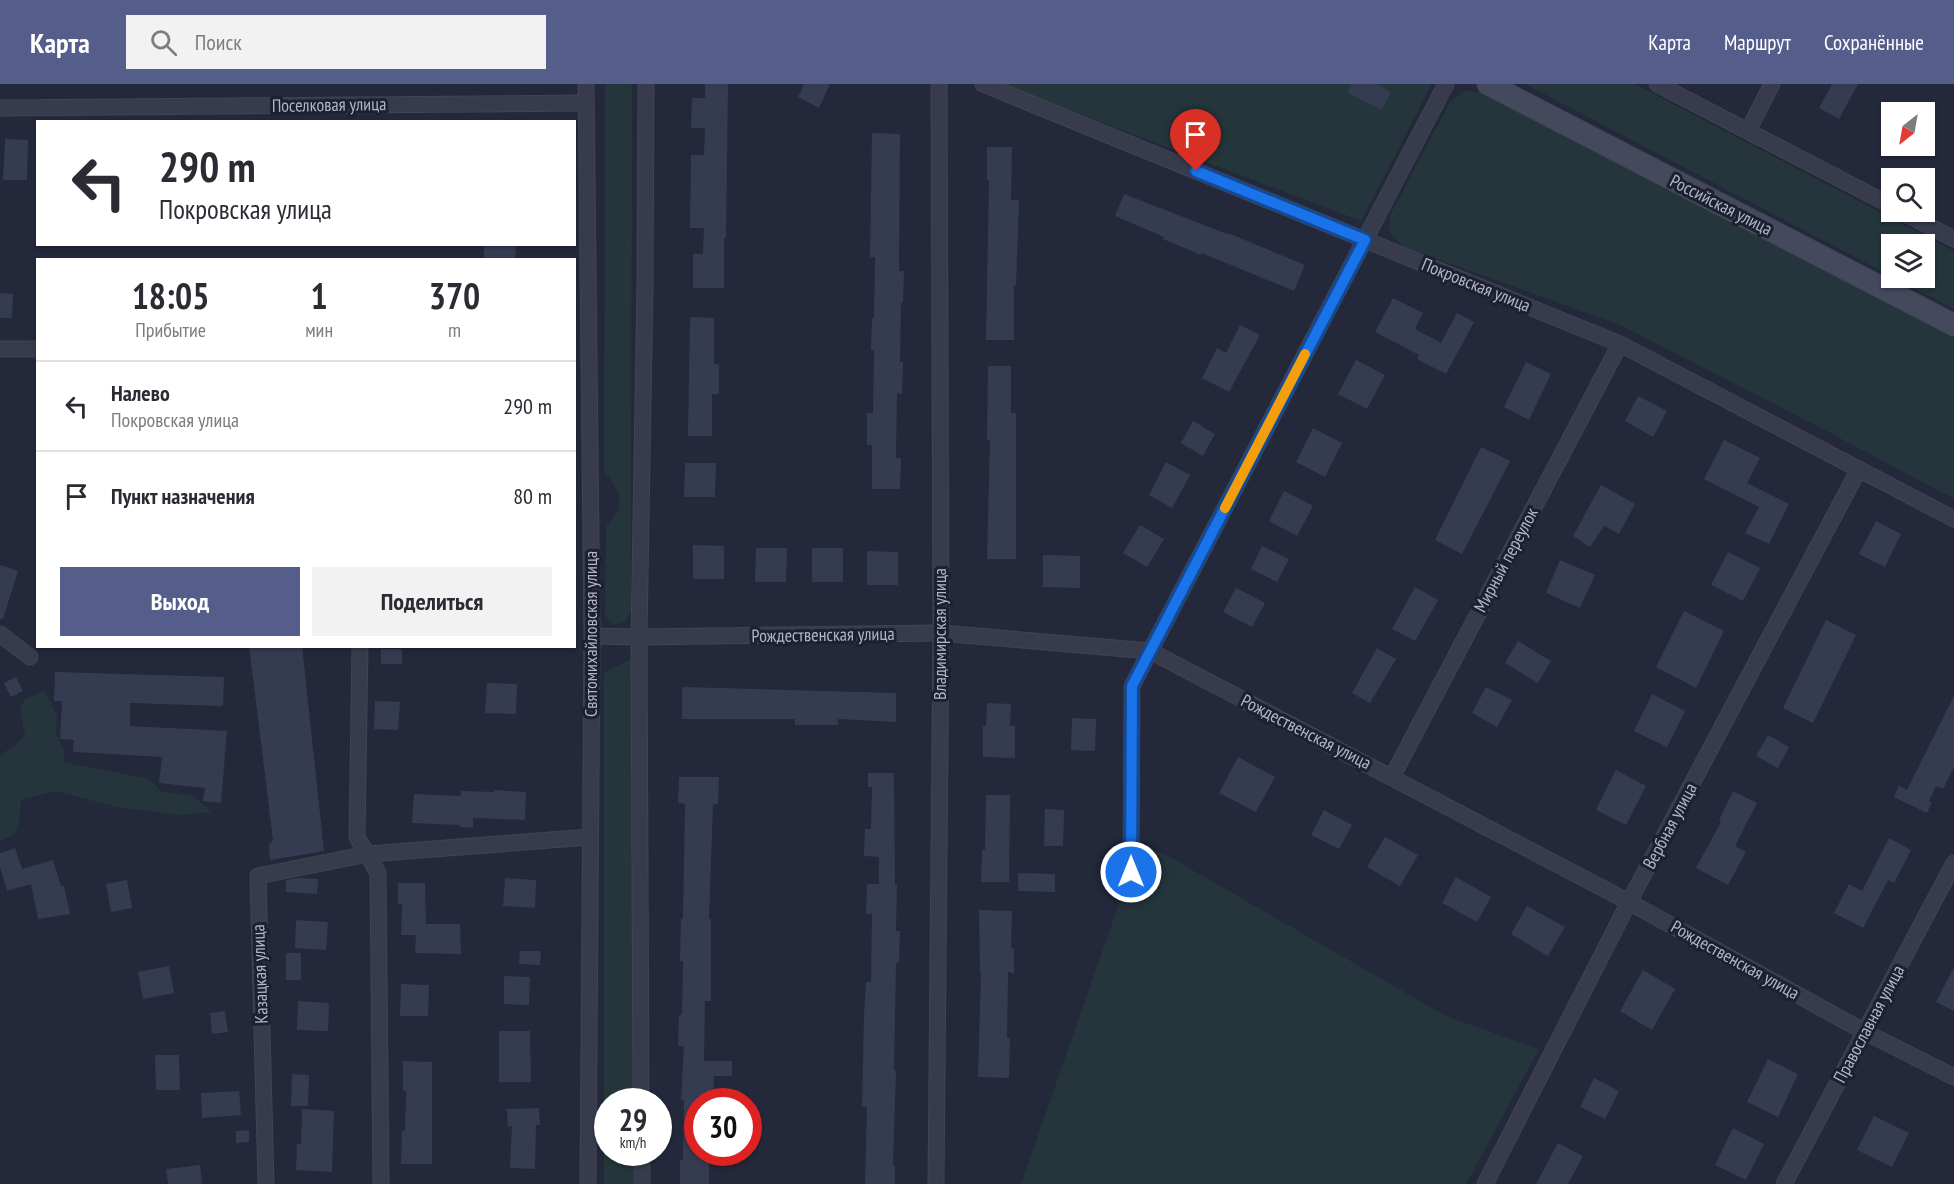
<!DOCTYPE html>
<html lang="ru">
<meta charset="utf-8">
<style>
:root{--surface:#fff;--page:#f2f2f3;--text:#2b2b33;--muted:#7c7c81;--line:#e1e1e2;--accent:#555e8a}
body{margin:0;font-family:"PT Sans Narrow",sans-serif;background:var(--page);color:var(--text);height:100vh;display:flex;flex-direction:column;font-size:22px;white-space:nowrap}
*{box-sizing:border-box;margin:0}
p{font-size:20px;color:var(--muted)}
.icon{flex:none;width:33px;height:33px;fill:none;stroke:currentColor;stroke-width:2;stroke-linecap:round;stroke-linejoin:round}
.map{position:relative;flex:1;overflow:hidden}
.drawer{position:absolute;left:36px;top:174px;width:540px;height:390px;display:flex;flex-direction:column;background:var(--surface);border-radius:0px;box-shadow:0 2px 4px #0004}
.drawer>*{flex:none}
.hud{position:absolute;left:36px;top:36px;width:540px;height:126px;border-radius:0px;box-shadow:0 2px 4px #0004;background:#fff;color:var(--text);overflow:hidden}
.needle{width:39px;rotate:211deg}
.controls{position:absolute;left:1881px;top:18px;display:grid;gap:12px}
.controls a{display:grid;place-items:center;width:54px;height:54px;border-radius:0px;background:var(--surface);box-shadow:0 2px 4px #0004;font-size:30px}
.speed{position:absolute;left:594px;top:1004px;display:flex;gap:12px;font-size:30px;font-weight:700;text-align:center}
.speed>*{display:grid;place-content:center;width:78px;height:78px;border-radius:50%;background:var(--surface);box-shadow:0 2px 4px #0004;line-height:1}
.speed small{font-size:15px;font-weight:400}
.speed .limit{border:9px solid #d22;background:#fff;color:#111}
.pin{position:absolute;display:grid;place-items:center;width:51px;height:51px;color:#fff;margin:-62px -26px;border-radius:50% 50% 50% 0;rotate:-45deg;box-shadow:0 0 6px #0007}
.pin .icon{rotate:45deg}
.me{position:absolute;width:66px;margin:-33px;rotate:0deg;stroke-linejoin:round;filter:drop-shadow(0 0 4px #0008)}
.turn{display:flex;align-items:center;gap:21px;height:126px;padding:0 24px;font-size:27px}
.turn .icon{width:78px;height:78px;stroke-width:2.5}
.turn b{display:block;font-size:42px;line-height:51px}
.eta{display:flex;justify-content:space-evenly;align-items:center;height:102px;text-align:center}
.eta b{font-size:36px;font-weight:800;line-height:42px}
.cta{display:flex;gap:12px;margin-top:auto;padding:12px 24px}
.cta a{flex:1;height:69px;border-radius:0px;background:var(--accent);color:#fff;font-size:24px;font-weight:800;line-height:69px;text-align:center}
.cta a+a{background:var(--page);color:var(--text)}
ul{padding:0;list-style:none}
li{display:flex;align-items:center;gap:18px;height:90px;padding:0 24px;border-top:2px solid var(--line)}
li div{flex:1}
li b{display:block;font-size:22px}
li em{font-style:normal}
header{display:flex;align-items:center;gap:36px;box-sizing:border-box;height:84px;padding:0 30px;background:var(--accent);color:#fff}
header strong{font-size:28px}
nav{display:flex;gap:33px;margin-inline-start:auto;font-size:21px}
.search{width:420px;height:54px;background:var(--page);display:flex;align-items:center;gap:15px;box-sizing:border-box;padding:0 21px;border-radius:0px;color:var(--muted);font-size:22px}
.map>svg:first-child{display:block}
</style>
<header>
<strong>Карта</strong>
<div class="search"><svg class="icon" aria-label="search" viewBox="0 0 24 24"><circle cx="10" cy="10" r="6"/><path d="M15 15l6 6"/></svg>Поиск</div>
<nav><a>Карта</a><a>Маршрут</a><a>Сохранённые</a></nav>
</header>
<div class="map">
<svg width="1954" height="1100" viewBox="0 0 1954 1100">
<rect width="100%" height="100%" fill="#23283b"/>
<g fill="#25353c">
<path d="M605,0H632L631,527L625,538L615,541L605,532L606,443L619,425V409L604,386Z"/>
<path d="M1001,0H1432L1361,137Z"/>
<path d="M1525,0H1635L1954,167V225L1894,194H1924V160H1892L1891,192Z"/>
<path d="M1464,7L1486,8L1954,253V415L1817,342L1620,241L1404,163L1389,148L1390,131L1450,18Z"/>
<path d="M636,573L633,727V1017H608V1068H633V1100H604V588Z"/>
<path d="M45,607L57,632L56,649L65,668L63,678L149,695L161,707L193,712L212,728L180,731L117,723L55,707L21,716L19,737L15,750L0,757V670L12,664L25,651L20,625L25,615Z"/>
<path d="M1138,765L1161,768L1446,932L1539,965L1466,1100H1021Z"/>
</g>
<g fill="#353c52">
<path d="M705,0H728L726,154H724V204H693V170H703L704,144H690L691,71H704L705,44H691L692,14H705Z"/>
<path d="M804,0H830L819,24L798,13Z"/>
<path d="M1352,0H1376L1391,8L1382,26L1348,9Z"/>
<path d="M1832,0H1858L1839,35L1819,24Z"/>
<path d="M872,49L900,50L899,187H904L903,219H901L900,278H903L902,310L897,309L896,374H901L900,405H872V361H867V329H873L874,266H871L872,234H874L875,173H870Z"/>
<path d="M5,55L28,56L27,96H3Z"/>
<path d="M987,63H1012L1011,116H1019L1016,201H1014V256H986L989,96H987Z"/>
<path d="M1124,110L1227,150L1228,149L1305,181L1294,207L1202,169L1201,171L1163,155L1164,153L1115,132Z"/>
<path d="M484,160H516L515,176H484Z"/>
<path d="M0,209L13,210L12,234H0Z"/>
<path d="M1393,214L1423,229L1415,245L1441,259L1457,229L1474,238L1446,290L1417,275L1419,271L1375,248Z"/>
<path d="M690,233L714,234V280H719V310H712V352H688Z"/>
<path d="M1240,241L1260,251L1229,308L1202,294L1217,264L1226,269Z"/>
<path d="M1356,276L1385,291L1367,325L1338,310Z"/>
<path d="M1526,278L1551,290L1529,336L1504,323Z"/>
<path d="M988,282H1011V329H1016V475H987L990,357L987,356Z"/>
<path d="M1638,312L1667,327L1653,353L1625,337Z"/>
<path d="M1193,337L1215,350L1203,372L1181,359Z"/>
<path d="M1313,344L1342,359L1325,393L1296,378Z"/>
<path d="M1724,356L1760,374L1747,399L1789,420L1769,460L1745,449L1759,423L1704,395Z"/>
<path d="M1481,363L1510,377L1462,470L1435,456Z"/>
<path d="M1166,378L1190,391L1172,424L1149,411Z"/>
<path d="M685,379H716L715,413H684Z"/>
<path d="M1601,401L1635,420L1619,450L1604,442L1590,463L1573,452Z"/>
<path d="M1284,407L1313,422L1297,452L1269,437Z"/>
<path d="M1876,437L1901,450L1885,483L1859,470Z"/>
<path d="M1140,441L1164,455L1147,483L1123,469Z"/>
<path d="M693,461L724,462V495H693Z"/>
<path d="M1262,462L1289,475L1277,498L1251,485Z"/>
<path d="M756,464H787L786,498H755Z"/>
<rect x="812" y="464" width="31" height="34"/>
<path d="M867,467L898,468V501H867Z"/>
<path d="M1728,468L1760,484L1743,517L1711,501Z"/>
<path d="M1043,471L1080,472V504L1043,503Z"/>
<path d="M1560,476L1595,491L1580,524L1546,509Z"/>
<path d="M0,481L18,487L3,535H0Z"/>
<path d="M1415,503L1438,516L1415,557L1392,545Z"/>
<path d="M1236,504L1265,519L1252,543L1223,528Z"/>
<path d="M1684,527L1724,547L1696,604L1656,583Z"/>
<path d="M1826,536L1856,551L1813,639L1783,624Z"/>
<path d="M1518,557L1551,577L1538,599L1505,579Z"/>
<path d="M249,562H302L324,767L270,776L269,761L273,756Z"/>
<path d="M1377,564L1396,575L1370,619L1352,609Z"/>
<rect x="381" y="565" width="21" height="15"/>
<path d="M55,588L224,593L223,622L130,619V642L227,647L221,719L203,717L205,704L159,699L162,673L73,668L74,656L60,655L62,617H54Z"/>
<path d="M16,593L23,607L11,613L4,599Z"/>
<path d="M487,599L517,600L516,630L485,629Z"/>
<path d="M682,603L896,609V638L838,635V641H795V635H682Z"/>
<path d="M1486,603L1512,616L1497,643L1472,629Z"/>
<path d="M1652,610L1685,627L1667,663L1634,647Z"/>
<path d="M1954,612V683L1943,705L1936,702L1929,717L1932,718L1927,729L1894,713L1899,702L1907,706Z"/>
<path d="M375,617L400,618L398,646L374,645Z"/>
<path d="M987,619L1011,620L1010,642H1015V674L983,673V642H986Z"/>
<path d="M1072,634L1096,635L1095,667L1071,666Z"/>
<path d="M1768,651L1789,663L1778,684L1756,672Z"/>
<path d="M1238,673L1275,693L1256,728L1219,709Z"/>
<path d="M1616,686L1646,702L1626,741L1596,726Z"/>
<path d="M868,689H894L895,801H897L896,847H900L899,879H896L894,987H896L893,1082H895V1100H865L867,1023H862L864,932L866,898H871L872,830H866L867,800H879V773L864,772L865,745H871L872,703H868Z"/>
<path d="M679,693H719L718,720H713L709,835H711V917H705L704,977H732V992H714L713,1017H698V1068H709V1100H680V1076H683L684,1016H681L684,962H678L679,931H682L683,877H680L681,835H683L685,720L678,719Z"/>
<path d="M494,706L526,708L525,736L473,734V744L460,743V741L412,739L414,710L461,712V707L494,708Z"/>
<path d="M1733,707L1757,719L1735,762L1746,768L1728,801L1696,784L1721,738L1719,736Z"/>
<path d="M986,711H1010L1009,798H981L982,766H985Z"/>
<path d="M1045,725L1064,726L1063,762H1044Z"/>
<path d="M1324,726L1352,741L1339,765L1311,751Z"/>
<path d="M1385,753L1418,771L1400,802L1367,783Z"/>
<path d="M1889,754L1911,766L1894,799L1888,796L1863,844L1834,829L1849,800L1862,807Z"/>
<path d="M15,764L22,785L53,776L61,802H64L70,830L38,835L31,800L7,807L0,783V769Z"/>
<path d="M1018,789L1055,790V808L1018,807Z"/>
<path d="M1456,793L1491,813L1477,838L1442,819Z"/>
<path d="M299,794L318,795L317,810L286,808V796Z"/>
<path d="M505,794L536,796L535,824L503,822Z"/>
<path d="M127,796L132,824L111,828L106,800Z"/>
<path d="M398,799H425L426,840H460L461,870L415,869L416,851H401L402,820H398Z"/>
<path d="M1527,822L1565,843L1548,872L1511,850Z"/>
<path d="M979,826L1012,827L1011,864L1014,865V889L1008,888L1007,954H1010L1009,994L978,993L981,888H980Z"/>
<path d="M296,836L328,838L326,866L295,864Z"/>
<path d="M520,867H541L540,881L519,880Z"/>
<rect x="286" y="869" width="15" height="27"/>
<path d="M169,882L174,909L143,915L138,888Z"/>
<path d="M1954,883V927L1936,918Z"/>
<path d="M1643,886L1675,905L1652,946L1620,927Z"/>
<path d="M504,892L530,893L529,921L504,920Z"/>
<path d="M401,900L429,901L428,932H400Z"/>
<path d="M298,917L329,919L328,947L297,946Z"/>
<path d="M225,927L228,948L212,950L210,929Z"/>
<path d="M499,947H530L531,998H499Z"/>
<path d="M155,971H179L180,1006H156Z"/>
<path d="M1768,975L1798,990L1778,1033L1747,1018Z"/>
<path d="M403,977L432,978V1080H401L402,1047H405L406,1007H403Z"/>
<path d="M292,990L309,991L308,1022H291Z"/>
<path d="M1594,994L1619,1007L1605,1035L1580,1023Z"/>
<path d="M239,1007L241,1031L202,1034L201,1009Z"/>
<path d="M539,1024L540,1041H536L535,1085L510,1084L512,1042L508,1043L507,1025Z"/>
<path d="M302,1025L334,1027L332,1088L296,1086L297,1060H301Z"/>
<path d="M1874,1032L1909,1049L1892,1083L1857,1066Z"/>
<path d="M1733,1044L1764,1060L1746,1096L1715,1081Z"/>
<path d="M249,1046V1058L236,1059V1047Z"/>
<path d="M1558,1059L1583,1072L1568,1100H1536Z"/>
<path d="M200,1081L202,1100H168L166,1085Z"/>
</g>
<g fill="none" stroke-linecap="round" stroke-linejoin="round">
<g stroke="#404454" stroke-width="17">
<g id="minor">
<path d="M586,0L592,552L588,1100"/>
<path d="M983,0L1620,260L1954,435"/>
<path d="M1657,0L1892,122"/>
<path d="M0,24L585,19"/>
<path d="M1748,47L1772,0"/>
<path d="M1902,128L1954,155"/>
<path d="M0,265H38"/>
<path d="M0,550L30,573"/>
<path d="M592,552L639,553L941,549L1150,567L1629,818L1865,948L1954,993"/>
<path d="M360,562L357,753L378,789L381,1100"/>
<path d="M1392,693L1620,260"/>
<path d="M1131,788L1132,602L1446,0"/>
<path d="M641,1017L639,553L645,201L646,0"/>
<path d="M642,1068V1100"/>
<path d="M266,1100L258,792L368,770L590,753"/>
<path d="M936,1100L941,549L939,0"/>
<path d="M1485,1100L1629,818L1859,385"/>
<path d="M1784,1100L1954,779"/>
</g>
</g>
<g stroke="#404454" stroke-width="23">
<path id="secondary" d="M1488,0L1954,241"/>
</g>
<use href="#minor" stroke="#373b4b" stroke-width="15"/>
<use href="#secondary" stroke="#45495e" stroke-width="21"/>
</g>
<g fill="none" stroke-linecap="round" stroke-linejoin="round">
<g stroke="#114b97" stroke-width="15">
<path id="route" d="M1131,788L1132,602L1365,156L1196,87"/>
</g>
<use href="#route" stroke="#1a73e8" stroke-width="10"/>
<path stroke="#f59e0b" stroke-width="10" d="M1225,424L1305,270"/>
</g>
<g text-anchor="middle" stroke-width="6" stroke-linejoin="round" paint-order="stroke">
<g font-size="18" fill="#b2b6c7" stroke="#1c2030">
<text transform="translate(329 21) rotate(-1)" y="6">Поселковая улица</text>
<text transform="translate(1721 121) rotate(27)" y="6">Российская улица</text>
<text transform="translate(1476 201) rotate(22)" y="6">Покровская улица</text>
<text transform="translate(1506 476) rotate(-62)" y="6">Мирный переулок</text>
<text transform="translate(591 550) rotate(-90)" y="6">Святомихайловская улица</text>
<text transform="translate(940 550) rotate(-90)" y="6">Владимирская улица</text>
<text transform="translate(823 551) rotate(-1)" y="6">Рождественская улица</text>
<text transform="translate(1306 648) rotate(27)" y="6">Рождественская улица</text>
<text transform="translate(1670 742) rotate(-62)" y="6">Вербная улица</text>
<text transform="translate(1735 876) rotate(29)" y="6">Рождественская улица</text>
<text transform="translate(260 890) rotate(-92)" y="6">Казацкая улица</text>
<text transform="translate(1869 940) rotate(-62)" y="6">Православная улица</text>
</g>
</g>
</svg>
<div class="controls">
<a><svg class="needle" viewBox="-14 -14 28 28"><path d="M0-13l5 13h-10z" fill="#e53935"/><path d="M0 13l5-13h-10z" fill="#7c7c81"/></svg></a>
<a><svg class="icon" aria-label="search" viewBox="0 0 24 24"><circle cx="10" cy="10" r="6"/><path d="M15 15l6 6"/></svg></a>
<a><svg class="icon" aria-label="layers" viewBox="0 0 24 24"><path d="M12 4l9 5-9 5-9-5zM3 14l9 5 9-5"/></svg></a>
</div>
<div class="speed"><div>29<small>km/h</small></div><div class="limit">30</div></div>
<div class="pin" style="left:1196px;top:87px;background:#d93025"><svg class="icon" aria-label="arrive" viewBox="0 0 24 24"><path d="M6 21V4h12l-3 4 3 4H6"/></svg></div>
<svg class="me" style="left:1131px;top:788px" viewBox="-20 -20 40 40"><circle r="17" fill="#1a73e8" stroke="#fff" stroke-width="3"/><path d="M0-11L8 9 0 5-8 9z" fill="#fff"/></svg>
<div class="hud">
<div class="turn"><svg class="icon" aria-label="left" viewBox="0 0 24 24"><path d="M17 20v-9H6M10 6l-5 5 5 5"/></svg><div><b>290 m</b>Покровская улица</div></div>
</div>
<section class="drawer">
<div class="eta">
<div><b>18:05</b><p>Прибытие</p></div>
<div><b>1</b><p>мин</p></div>
<div><b>370</b><p>m</p></div>
</div>
<ul>
<li><svg class="icon" aria-label="left" viewBox="0 0 24 24"><path d="M17 20v-9H6M10 6l-5 5 5 5"/></svg><div><b>Налево</b><p>Покровская улица</p></div><em>290 m</em></li>
<li><svg class="icon" aria-label="arrive" viewBox="0 0 24 24"><path d="M6 21V4h12l-3 4 3 4H6"/></svg><div><b>Пункт назначения</b></div><em>80 m</em></li>
</ul>
<div class="cta"><a>Выход</a><a>Поделиться</a></div>
</section>
</div>
